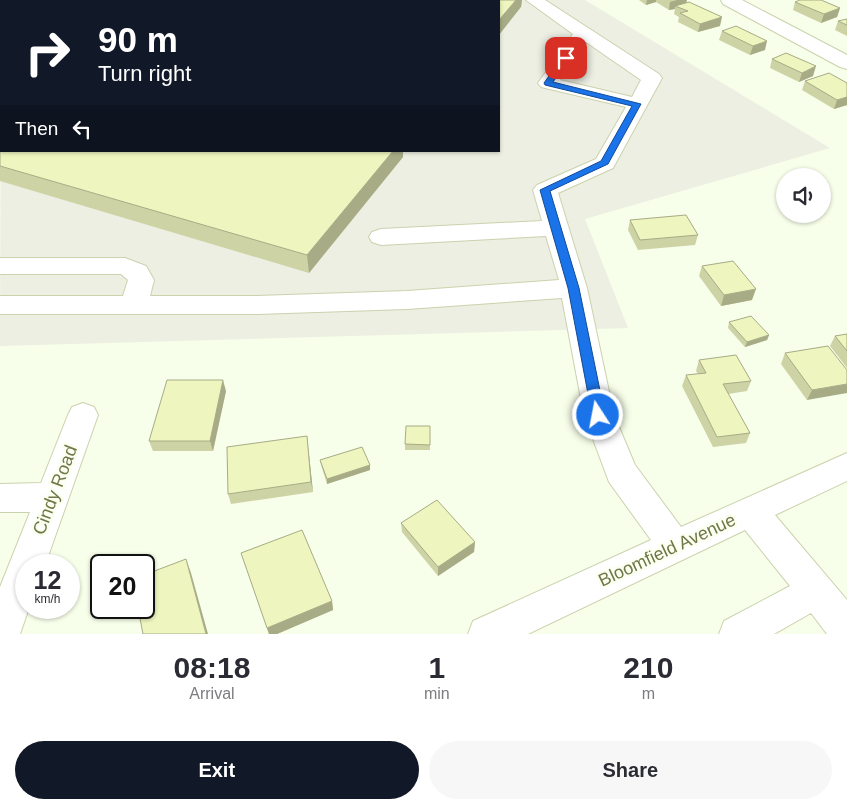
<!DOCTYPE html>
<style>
:root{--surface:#fff;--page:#f7f7f7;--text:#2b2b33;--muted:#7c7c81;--accent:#111827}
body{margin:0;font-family:Arial,sans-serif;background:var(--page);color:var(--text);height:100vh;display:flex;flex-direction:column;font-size:19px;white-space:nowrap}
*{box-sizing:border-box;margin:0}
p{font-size:16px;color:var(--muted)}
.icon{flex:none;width:28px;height:28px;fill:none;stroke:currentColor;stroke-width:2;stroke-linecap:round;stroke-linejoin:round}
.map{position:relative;height:634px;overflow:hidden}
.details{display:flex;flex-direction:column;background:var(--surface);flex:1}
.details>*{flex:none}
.top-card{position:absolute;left:0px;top:0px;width:500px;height:152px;box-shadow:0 1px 4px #0004;background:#111827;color:#fff;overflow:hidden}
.controls{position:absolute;left:776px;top:168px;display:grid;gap:10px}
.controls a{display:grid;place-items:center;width:55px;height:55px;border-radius:50%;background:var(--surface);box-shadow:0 1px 4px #0004;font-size:25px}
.speed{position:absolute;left:15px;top:554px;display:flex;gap:10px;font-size:25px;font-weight:700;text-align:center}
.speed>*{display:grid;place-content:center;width:65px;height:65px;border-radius:50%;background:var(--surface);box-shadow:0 1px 4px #0004;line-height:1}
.speed small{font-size:12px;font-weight:400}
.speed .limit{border:2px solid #111;border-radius:8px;background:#fff;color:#111}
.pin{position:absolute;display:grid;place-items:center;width:42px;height:42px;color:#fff;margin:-21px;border-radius:10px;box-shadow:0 2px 8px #0006}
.me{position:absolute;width:55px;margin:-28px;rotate:349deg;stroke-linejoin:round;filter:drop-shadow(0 0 4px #0008)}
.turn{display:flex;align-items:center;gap:18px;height:105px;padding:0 15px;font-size:22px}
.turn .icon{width:65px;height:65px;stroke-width:2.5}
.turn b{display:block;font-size:35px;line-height:42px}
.then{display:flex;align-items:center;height:48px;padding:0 15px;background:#0003;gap:10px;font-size:19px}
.eta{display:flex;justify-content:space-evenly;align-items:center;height:85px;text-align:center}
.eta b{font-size:30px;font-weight:600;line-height:35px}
.action{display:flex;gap:10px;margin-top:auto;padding:10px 15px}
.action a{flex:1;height:58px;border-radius:30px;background:var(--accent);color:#fff;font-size:20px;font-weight:600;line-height:58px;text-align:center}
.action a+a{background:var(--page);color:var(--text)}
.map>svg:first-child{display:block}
</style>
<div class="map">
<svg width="847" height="634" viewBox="0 0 847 634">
<rect width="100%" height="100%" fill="#f7fee9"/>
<path fill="#ecefe2" d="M66,0H585L830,148L585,219L628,328L0,346L1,35V151H499V1H63Z"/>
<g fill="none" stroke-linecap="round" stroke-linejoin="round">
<g stroke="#cbd2ad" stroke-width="2">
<g id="minor">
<path d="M526,0H545L659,74L662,78L613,168L558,193L587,288L614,415L635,465L681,527L847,453V481L775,515L847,600V634H827L811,613L774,634H719L724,621L790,586L745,530L528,634H468L473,621L651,540L609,482L584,415L562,298L407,309L257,314H0V296H123L128,280L121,274H0V258H125L146,266L154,280L150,296H257L407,291L559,280L546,236L381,245L372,242L369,237L372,232L381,229L542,221L533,190L537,185L596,159L626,107L541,87L538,83L573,34ZM586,42L641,80L632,97L560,80Z"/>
<path d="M721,0H742L847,55V69L840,67L723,4Z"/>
<path d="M83,403L94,407L98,415L45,565H26V608H29L20,634H0V587L30,512H0V484L41,483L68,415L72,407Z"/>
</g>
</g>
<g stroke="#dadbcf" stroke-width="30">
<g id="major">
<path d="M56,1L58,0"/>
<path d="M0,34L1,33"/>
</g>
</g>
<use href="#minor" fill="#fff" fill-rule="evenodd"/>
<use href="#major" stroke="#ddff9f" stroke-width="28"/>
</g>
<g fill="#cdd3a4">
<path d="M154,0H522L521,7L499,1H154Z"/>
<path d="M639,0H687L686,3L720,26L698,32L678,22L679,17L674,14L675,9L669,10L656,2L646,5Z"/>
<path d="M795,2L840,8L837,17L821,23L793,10Z"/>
<path d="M847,19V36L835,30L838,21Z"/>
<path d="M722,31L765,50L750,55L719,40Z"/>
<path d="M772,59L813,76L799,82L770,68Z"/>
<path d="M805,81L847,83V105L834,109L802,90Z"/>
<path d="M0,93L1,151H403V157L309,273L0,181Z"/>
<path d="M630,220L698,235L695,245L638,250L628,230Z"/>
<path d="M702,266L752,300L721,306L699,276Z"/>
<path d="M729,322L769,335L767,340L745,347L728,328Z"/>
<path d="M847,334V368L830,346L835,336Z"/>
<path d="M785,353L847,370L807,400L781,364Z"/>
<path d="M699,360L751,381L747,391L728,394L750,433L746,443L713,447L682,386L686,375L698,374L696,371Z"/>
<path d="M226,391L213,451H153L149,441Z"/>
<path d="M430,426V450H405V444Z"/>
<path d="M307,436L313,492L231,504L228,494Z"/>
<path d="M320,460L370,470L327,484L321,465Z"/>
<path d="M401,523L475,542L474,552L438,576L402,532Z"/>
<path d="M241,553L332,601L333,610L277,634H269Z"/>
</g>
<g fill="#a7ac86">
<path d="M516,0H522L521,7L499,35V20Z"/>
<path d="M647,0H656V2L646,5Z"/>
<path d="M677,0H687L685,6H675V9L669,10L670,2Z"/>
<path d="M840,8L837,17L821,23L824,14Z"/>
<path d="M722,17L720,26L698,32L700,24Z"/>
<path d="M767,41L765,50L750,55L753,46Z"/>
<path d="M816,66L813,76L799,82L802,73Z"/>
<path d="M847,97V105L834,109L837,100Z"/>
<path d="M393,151H403V157L309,273L307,255Z"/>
<path d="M756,289L752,300L721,306L724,295Z"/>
<path d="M769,335L767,340L745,347L747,342Z"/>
<path d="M223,380L226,391L213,451L210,441Z"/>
<path d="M847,384V393L807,400L812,390Z"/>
<path d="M307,436L308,446L313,492L311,482Z"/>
<path d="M370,465V470L327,484V479Z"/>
<path d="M475,542L474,552L438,576V567Z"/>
<path d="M186,559L191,573L208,634H206Z"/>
<path d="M332,601L333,610L277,634H269L267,628Z"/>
</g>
<g fill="#eef5bf" stroke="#a7ac86">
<path d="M173,0H516L499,20V1H171Z"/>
<path d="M800,0H821L840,8L824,14L795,2Z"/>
<path d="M689,2L722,17L700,24L680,13L688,11L675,6Z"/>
<path d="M847,19V25L838,21Z"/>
<path d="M736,26L767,41L753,46L722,31Z"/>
<path d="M786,53L816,66L802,73L772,59Z"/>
<path d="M829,73L847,83V97L837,100L805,81Z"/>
<path d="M1,92V151H393L307,255L0,166V93Z"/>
<path d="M686,215L698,235L640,240L630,220Z"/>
<path d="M733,261L756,289L724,295L702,266Z"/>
<path d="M751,316L769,335L747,342L729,322Z"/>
<path d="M847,334V351L835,336Z"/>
<path d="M828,346L847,370V384L812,390L785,353Z"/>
<path d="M736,355L751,381L723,384L750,433L717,437L686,375L706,373L699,360Z"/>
<path d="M167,380H223L210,441H149Z"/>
<path d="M406,426H430V445L405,444Z"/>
<path d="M307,436L311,482L228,494L227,447Z"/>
<path d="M362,447L370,465L327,479L320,460Z"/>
<path d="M437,500L475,542L438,567L401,523Z"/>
<path d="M302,530L332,601L267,628L241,553Z"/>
<path d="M186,559L206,634H143L138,608H144V575Z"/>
</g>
<path fill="#1a73e8" stroke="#114b97" d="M563,56L570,58L553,82L641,104L608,164L550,191L579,288L605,415L603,419H594L592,415L568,288L540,190L601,161L632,106L545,85L544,83Z"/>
<g text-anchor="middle" stroke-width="5" stroke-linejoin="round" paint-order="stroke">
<g font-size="18" fill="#717647" stroke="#fafff1">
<text transform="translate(55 490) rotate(-69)" y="6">Cindy Road</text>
<text transform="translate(667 550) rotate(-25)" y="6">Bloomfield Avenue</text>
</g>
</g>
</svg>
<div class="controls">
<a><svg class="icon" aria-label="sound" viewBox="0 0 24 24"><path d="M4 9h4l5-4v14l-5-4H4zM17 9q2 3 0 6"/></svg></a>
</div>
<div class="speed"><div>12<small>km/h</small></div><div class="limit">20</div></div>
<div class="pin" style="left:566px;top:58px;background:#d93025"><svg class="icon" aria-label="arrive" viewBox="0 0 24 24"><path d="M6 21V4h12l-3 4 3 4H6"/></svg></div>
<svg class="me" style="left:598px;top:415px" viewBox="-20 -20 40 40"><circle r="17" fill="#1a73e8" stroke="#fff" stroke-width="3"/><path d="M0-11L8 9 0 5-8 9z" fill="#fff"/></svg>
<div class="top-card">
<div class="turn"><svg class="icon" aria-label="right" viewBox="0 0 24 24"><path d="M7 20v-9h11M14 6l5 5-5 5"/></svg><div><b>90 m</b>Turn right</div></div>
<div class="then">Then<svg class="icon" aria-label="left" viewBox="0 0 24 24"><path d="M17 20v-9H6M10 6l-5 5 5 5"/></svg></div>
</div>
</div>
<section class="details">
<div class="eta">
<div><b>08:18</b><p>Arrival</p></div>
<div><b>1</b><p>min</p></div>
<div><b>210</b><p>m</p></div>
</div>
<div class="action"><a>Exit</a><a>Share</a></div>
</section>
